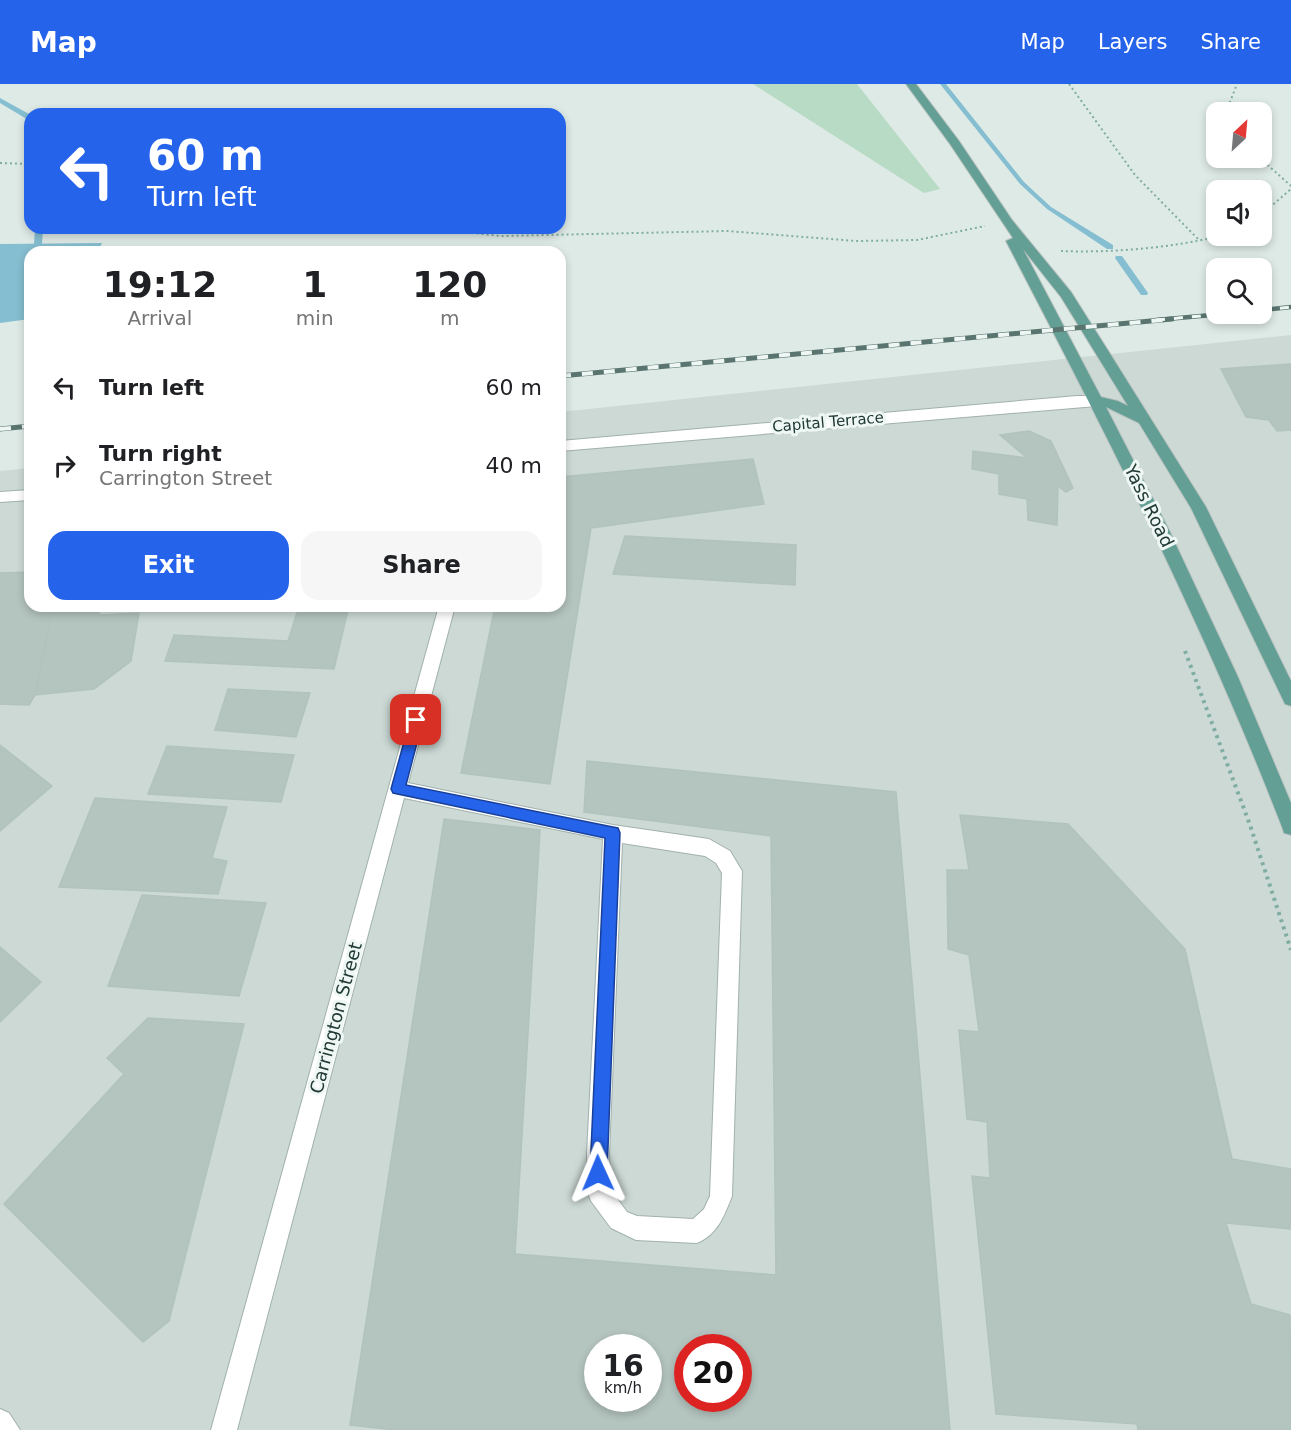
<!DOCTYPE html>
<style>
:root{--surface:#fff;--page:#f6f6f6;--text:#202124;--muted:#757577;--accent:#2563eb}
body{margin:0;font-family:"DejaVu Sans",sans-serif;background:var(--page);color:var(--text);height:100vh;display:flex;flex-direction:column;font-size:22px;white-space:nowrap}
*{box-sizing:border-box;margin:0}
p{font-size:20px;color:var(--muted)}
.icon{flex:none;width:33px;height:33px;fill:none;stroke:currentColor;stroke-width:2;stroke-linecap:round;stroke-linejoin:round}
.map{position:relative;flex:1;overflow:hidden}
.panel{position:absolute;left:24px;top:162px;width:542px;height:366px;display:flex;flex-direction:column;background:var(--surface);border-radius:18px;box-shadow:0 3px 9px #0003}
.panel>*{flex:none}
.guide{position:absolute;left:24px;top:24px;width:542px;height:126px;border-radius:18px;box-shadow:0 3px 9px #0003;background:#2563eb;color:#fff;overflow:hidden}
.needle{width:39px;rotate:26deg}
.tools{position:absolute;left:1206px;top:18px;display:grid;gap:12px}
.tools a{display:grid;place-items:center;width:66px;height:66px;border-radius:12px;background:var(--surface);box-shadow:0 3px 9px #0003;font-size:30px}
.speed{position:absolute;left:584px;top:1250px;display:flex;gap:12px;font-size:30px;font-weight:700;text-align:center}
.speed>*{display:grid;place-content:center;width:78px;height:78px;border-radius:50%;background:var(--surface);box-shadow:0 3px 9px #0003;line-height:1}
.speed small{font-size:15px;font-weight:400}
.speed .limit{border:9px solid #d22;background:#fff;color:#111}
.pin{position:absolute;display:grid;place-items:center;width:51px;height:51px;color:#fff;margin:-26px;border-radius:12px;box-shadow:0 3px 9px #0006}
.me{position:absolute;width:66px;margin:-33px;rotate:359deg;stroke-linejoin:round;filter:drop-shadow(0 0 4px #0008)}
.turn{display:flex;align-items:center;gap:21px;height:126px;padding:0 24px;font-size:27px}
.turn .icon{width:78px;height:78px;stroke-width:2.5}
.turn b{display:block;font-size:42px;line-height:51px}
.eta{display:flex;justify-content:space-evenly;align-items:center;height:102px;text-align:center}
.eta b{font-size:36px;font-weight:700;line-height:42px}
.primary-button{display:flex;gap:12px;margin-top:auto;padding:12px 24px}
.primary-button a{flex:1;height:69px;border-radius:18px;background:var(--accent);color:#fff;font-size:24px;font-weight:700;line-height:69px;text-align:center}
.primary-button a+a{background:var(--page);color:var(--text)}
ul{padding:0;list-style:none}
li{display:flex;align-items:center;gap:18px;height:78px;padding:0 24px}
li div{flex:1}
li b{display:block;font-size:22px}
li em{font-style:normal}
header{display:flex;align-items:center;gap:36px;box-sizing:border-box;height:84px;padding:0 30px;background:var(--accent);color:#fff}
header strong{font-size:28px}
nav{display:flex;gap:33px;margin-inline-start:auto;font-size:21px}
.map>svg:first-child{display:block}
</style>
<header>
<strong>Map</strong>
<nav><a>Map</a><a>Layers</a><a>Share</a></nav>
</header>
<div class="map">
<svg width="1291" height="1346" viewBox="0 0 1291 1346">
<rect width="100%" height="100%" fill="#deeae6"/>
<path fill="#ccd9d5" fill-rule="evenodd" d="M1291,251V1346H0V387L30,384V522H560V328ZM597,1263H648V1314H597ZM687,1263H738V1314H687Z"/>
<path fill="#b7dbc4" d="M753,0H857L940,105L924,109Z"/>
<path fill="#85bed0" d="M102,159L98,168H30V235L0,239V160Z"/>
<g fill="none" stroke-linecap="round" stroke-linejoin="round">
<g fill="#85bed0" fill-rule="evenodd">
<path d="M940,0H946L1024,98L1051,123L1113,161V165H1107L1047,125L1020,100Z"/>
<path d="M0,14L29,30L30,37L0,19Z"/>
<path d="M35,144H43L42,160L38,162L34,160Z"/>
<path d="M1116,172H1122L1148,209L1147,211H1141L1115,174Z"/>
</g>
</g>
<g fill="#b4c4bf" stroke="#b1c3bd" stroke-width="1.5" fill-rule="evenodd">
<path d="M1291,280V346L1277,347L1269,336L1246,333L1221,285Z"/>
<path d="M1029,347L1051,357L1073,404L1066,408L1058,402L1057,441L1028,436L1027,415L999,410V390L972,385L973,367L1027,374L1000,351Z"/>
<path d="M753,375L764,420L591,444L550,700L461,689L495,522H560V393Z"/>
<path d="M625,452L796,461L795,501L613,490Z"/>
<path d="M30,488V522H53L35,611L29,621L0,620V489Z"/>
<path d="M53,522H99V531L139,529L131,577L94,605L35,611Z"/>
<path d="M299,522H349L334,585L165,577L174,551L288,557Z"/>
<path d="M228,605L310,609L296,653L215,646Z"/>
<path d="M0,661L52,702L0,747Z"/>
<path d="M167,662L294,671L281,718L148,710Z"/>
<path d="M587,677L896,708L950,1346H395L350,1341L444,735L540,746L515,1170L776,1191L771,752L584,728ZM597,1263H648V1314H597ZM687,1263H738V1314H687Z"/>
<path d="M95,714L227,723L212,774L227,777L218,810L59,803Z"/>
<path d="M960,731L1068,740L1185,865L1232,1075L1291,1085V1145L1226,1139L1251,1220L1290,1231L1291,1346H1138L1137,1340L996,1330L972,1092L990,1094L987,1038L967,1035L959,946L979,948L969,871L948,865L947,786H969Z"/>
<path d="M142,811L266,819L239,912L108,902Z"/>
<path d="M0,863L41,898L0,938Z"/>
<path d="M148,934L244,940L169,1237L143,1258L4,1120L124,990L107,974Z"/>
</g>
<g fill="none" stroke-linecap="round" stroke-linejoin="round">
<g stroke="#a1b1ad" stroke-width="2">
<g id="minor">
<path d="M1077,312H1097L1104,317L1097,322L560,367V357Z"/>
<path d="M30,406V416L0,418V408Z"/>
<path d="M439,522H455L408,699L613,741L709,755L730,767L742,787L732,1112C724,1132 718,1150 697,1159L636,1156L611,1144L591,1117L588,1109L587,1070L603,755L404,714L237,1346H211ZM622,759L705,772L716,779L722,789L710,1112L704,1125L693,1135L637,1132L627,1128L610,1105L609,1070Z"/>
<path d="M0,1325L9,1329L20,1346H0Z"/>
</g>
</g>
<g stroke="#bcc4c2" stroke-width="2">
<path id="major" d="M906,0H916L959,57L1012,136L1071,208L1114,276L1206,423L1291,597V622L1285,620L1191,424L1139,339L1106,323L1169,446L1238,593L1291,719V751L1284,749L1282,743C1204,541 1106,349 1006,157L1013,154L950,60ZM1023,165L1061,213L1128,322L1118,317L1101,313Z"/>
</g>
<g stroke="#7fada3" stroke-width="2" stroke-dasharray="2 3" stroke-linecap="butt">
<path d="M1069,0L1135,91L1200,157"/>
<path d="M1226,28L1237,0"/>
<path d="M1260,74L1291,102"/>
<path d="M0,79L30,80"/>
<path d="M1262,130L1291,105"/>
<path d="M427,144L501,152L727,147L856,157L917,156L985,142"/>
<path d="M1061,167C1109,169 1172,164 1219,152"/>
</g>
<path stroke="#7fada3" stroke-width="4" stroke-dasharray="3 4.5" stroke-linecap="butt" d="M1185,567L1250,741L1291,866"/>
<use href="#minor" fill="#fff" fill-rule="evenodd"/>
<use href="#major" fill="#639f95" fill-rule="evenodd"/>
<g stroke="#5a7570" stroke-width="4.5">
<g id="rail-far1">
<path d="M1262,226L1291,223"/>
<path d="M1156,236L1223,230"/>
</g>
</g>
<g stroke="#5a7570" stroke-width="5">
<g id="rail">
<path d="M560,292L1172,235"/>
<path d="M0,345L30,342"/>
</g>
</g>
<use href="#rail-far1" stroke="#eef7f3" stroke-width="3" stroke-dasharray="9" stroke-linecap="butt"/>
<use href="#rail" stroke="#eef7f3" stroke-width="4" stroke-dasharray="11" stroke-linecap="butt"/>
</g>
<path fill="#2563eb" stroke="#184099" stroke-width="1.5" d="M416,631L423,636L406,701L613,743L618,744L620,749L607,1089L605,1095L598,1098L592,1095L590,1089L605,754L393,709L391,705L410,636Z"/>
<g text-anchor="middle" stroke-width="6" stroke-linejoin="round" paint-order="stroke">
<g font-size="15" fill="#203934" stroke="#eef7f3">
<text transform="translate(828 338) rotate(-5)" y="5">Capital Terrace</text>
</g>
<g font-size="18" fill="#203934" stroke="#eef7f3">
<text transform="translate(1149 422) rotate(64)" y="6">Yass Road</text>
<text transform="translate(336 934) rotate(-75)" y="6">Carrington Street</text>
</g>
</g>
</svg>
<div class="tools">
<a><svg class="needle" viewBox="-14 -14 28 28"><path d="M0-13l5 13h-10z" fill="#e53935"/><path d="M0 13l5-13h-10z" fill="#757577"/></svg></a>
<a><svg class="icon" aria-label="sound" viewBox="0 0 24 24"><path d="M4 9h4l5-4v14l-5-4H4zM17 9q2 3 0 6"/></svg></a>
<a><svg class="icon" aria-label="search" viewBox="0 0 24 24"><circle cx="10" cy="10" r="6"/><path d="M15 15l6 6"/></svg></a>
</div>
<div class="speed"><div>16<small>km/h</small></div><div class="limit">20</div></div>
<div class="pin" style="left:416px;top:636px;background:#d93025"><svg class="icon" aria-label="arrive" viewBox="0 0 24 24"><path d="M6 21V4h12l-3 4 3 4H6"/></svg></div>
<svg class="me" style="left:598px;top:1089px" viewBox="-20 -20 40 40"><path d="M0-17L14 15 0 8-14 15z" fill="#2563eb" stroke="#fff" stroke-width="4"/></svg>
<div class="guide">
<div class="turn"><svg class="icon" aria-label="left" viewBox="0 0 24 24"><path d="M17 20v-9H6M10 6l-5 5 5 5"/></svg><div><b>60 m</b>Turn left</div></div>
</div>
<section class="panel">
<div class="eta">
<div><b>19:12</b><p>Arrival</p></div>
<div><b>1</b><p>min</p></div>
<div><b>120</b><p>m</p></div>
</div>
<ul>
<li><svg class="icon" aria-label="left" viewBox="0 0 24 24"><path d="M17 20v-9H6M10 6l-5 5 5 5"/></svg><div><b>Turn left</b></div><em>60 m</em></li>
<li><svg class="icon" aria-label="right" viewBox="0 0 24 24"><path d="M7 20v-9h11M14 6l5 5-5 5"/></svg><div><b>Turn right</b><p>Carrington Street</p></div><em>40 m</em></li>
</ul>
<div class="primary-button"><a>Exit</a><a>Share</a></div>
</section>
</div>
